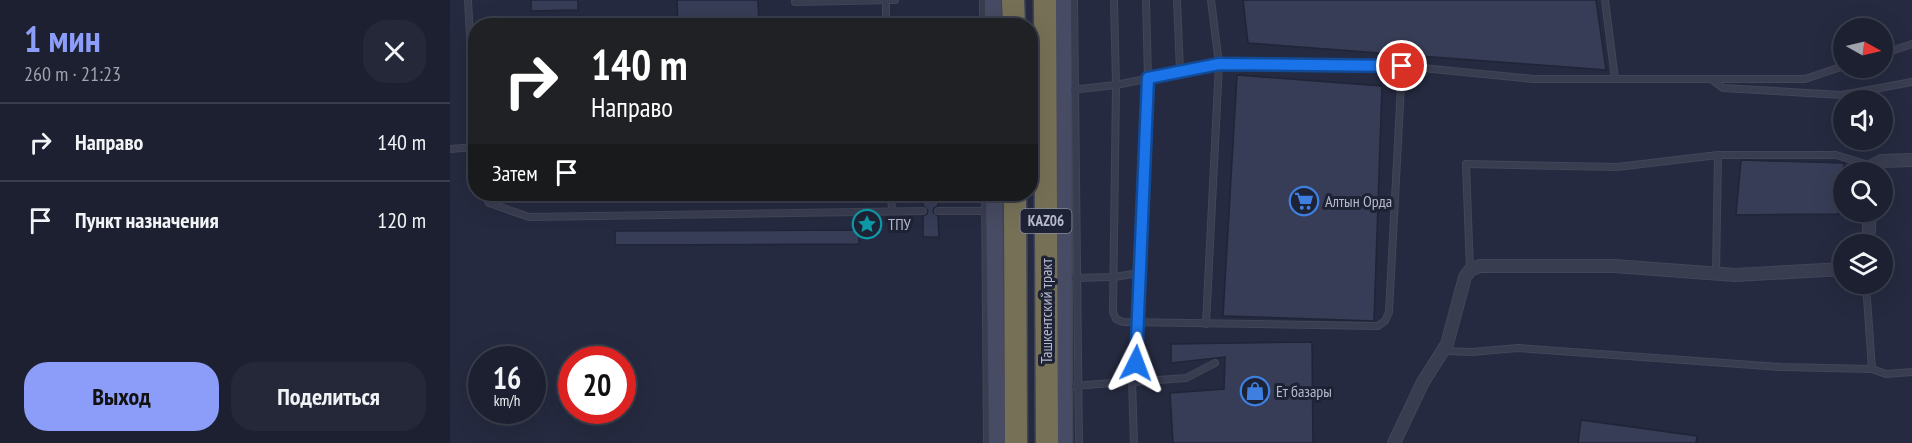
<!DOCTYPE html>
<html lang="ru">
<meta charset="utf-8">
<style>
:root{--surface:#1c2030;--page:#252838;--text:#f1f3f6;--muted:#a0a3ab;--line:#3a3e4c;--accent:#8c9cf9}
body{margin:0;font-family:"PT Sans Narrow",sans-serif;background:var(--page);color:var(--text);height:100vh;display:flex;flex-direction:column;font-size:22px;white-space:nowrap}
*{box-sizing:border-box;margin:0}
p{font-size:20px;color:var(--muted)}
.icon{flex:none;width:33px;height:33px;fill:none;stroke:currentColor;stroke-width:2;stroke-linecap:round;stroke-linejoin:round}
.map{position:relative;flex:1;overflow:hidden}
.drawer{display:flex;flex-direction:column;background:var(--surface);width:450px}
.drawer>*{flex:none}
.guide{position:absolute;left:18px;top:18px;width:570px;height:183px;border-radius:24px;box-shadow:0 6px 24px #0002,0 0 0 2px var(--line);background:#202124;color:#fff;overflow:hidden}
.needle{width:39px;rotate:98deg}
.tools{position:absolute;left:1383px;top:18px;display:grid;gap:12px}
.tools a{display:grid;place-items:center;width:60px;height:60px;border-radius:50%;background:var(--surface);box-shadow:0 6px 24px #0002,0 0 0 2px var(--line);font-size:30px}
.speed{position:absolute;left:18px;top:346px;display:flex;gap:12px;font-size:30px;font-weight:700;text-align:center}
.speed>*{display:grid;place-content:center;width:78px;height:78px;border-radius:50%;background:var(--surface);box-shadow:0 6px 24px #0002,0 0 0 2px var(--line);line-height:1}
.speed small{font-size:15px;font-weight:400}
.speed .limit{border:9px solid #d22;background:#fff;color:#111}
.pin{position:absolute;display:grid;place-items:center;width:51px;height:51px;color:#fff;margin:-26px;border:3px solid #fff;border-radius:50%;box-shadow:0 2px 6px #0007}
.me{position:absolute;width:66px;margin:-33px;rotate:3deg;stroke-linejoin:round;filter:drop-shadow(0 0 4px #0008)}
.turn{display:flex;align-items:center;gap:21px;height:126px;padding:0 24px;font-size:27px}
.turn .icon{width:78px;height:78px;stroke-width:2.5}
.turn b{display:block;font-size:42px;line-height:51px}
.then{display:flex;align-items:center;height:57px;padding:0 24px;background:#0003;gap:12px;font-size:22px}
.round{display:grid;place-items:center;flex:none;width:63px;height:63px;border-radius:24px;background:var(--page)}
.headline{display:flex;align-items:center;justify-content:space-between;height:102px;padding:0 24px}
h1{font-size:36px;font-weight:800;line-height:45px;color:var(--accent)}
.button{display:flex;gap:12px;margin-top:auto;padding:12px 24px}
.button a{flex:1;height:69px;border-radius:24px;background:var(--accent);color:#111;font-size:24px;font-weight:800;line-height:69px;text-align:center}
.button a+a{background:var(--page);color:var(--text)}
ul{padding:0;list-style:none}
li{display:flex;align-items:center;gap:18px;height:78px;padding:0 24px;border-top:2px solid var(--line)}
li div{flex:1}
li b{display:block;font-size:22px}
li em{font-style:normal}
main{display:flex;flex:1;min-height:0}
.map>svg:first-child{display:block}
</style>
<main>
<section class="drawer">
<div class="headline"><div><h1>1 мин</h1><p>260 m · 21:23</p></div><a class="round"><svg class="icon" aria-label="close" viewBox="0 0 24 24"><path d="M6 6l12 12M18 6L6 18"/></svg></a></div>
<ul>
<li><svg class="icon" aria-label="right" viewBox="0 0 24 24"><path d="M7 20v-9h11M14 6l5 5-5 5"/></svg><div><b>Направо</b></div><em>140 m</em></li>
<li><svg class="icon" aria-label="arrive" viewBox="0 0 24 24"><path d="M6 21V4h12l-3 4 3 4H6"/></svg><div><b>Пункт назначения</b></div><em>120 m</em></li>
</ul>
<div class="button"><a>Выход</a><a>Поделиться</a></div>
</section>
<div class="map">
<svg width="1462" height="443" viewBox="0 0 1462 443">
<rect width="100%" height="100%" fill="#252a40"/>
<g fill="#373d56" stroke="#202437" stroke-width="1.5">
<path d="M81,0H128V10L81,11Z"/>
<path d="M227,0H308L309,26H228Z"/>
<path d="M793,0H1146L1156,70L798,43Z"/>
<path d="M787,75L932,86L924,321L773,316Z"/>
<path d="M1291,160L1394,163L1388,214L1286,215Z"/>
<path d="M472,194H488V206L484,208L483,212L488,216L489,237H473V216L477,214L478,210L473,206Z"/>
<path d="M409,230V244L165,245V231Z"/>
<path d="M862,342L863,443H723L720,393L774,389L775,357L721,363V344Z"/>
<path d="M1131,420L1247,436L1246,443H1128Z"/>
</g>
<g fill="none" stroke-linecap="round" stroke-linejoin="round">
<g stroke="#434659" stroke-width="8">
<g id="lane">
<path d="M18,0L26,146"/>
<path d="M436,0V26"/>
<path d="M533,0V26"/>
<path d="M624,0L629,443"/>
<path d="M664,0L666,85L663,312L666,319L673,322L928,326L935,321L939,312L952,66"/>
<path d="M727,0L730,71"/>
<path d="M761,0L769,64L952,66L1083,79H1355L1394,66"/>
<path d="M1155,0L1165,79"/>
<path d="M345,2L445,0"/>
<path d="M1432,54L1462,44"/>
<path d="M1261,79L1273,88L1392,95L1462,82"/>
<path d="M621,90L666,85L769,64L756,324"/>
<path d="M0,149L26,147"/>
<path d="M34,194L39,203L79,217L473,211"/>
<path d="M441,194L442,211"/>
<path d="M535,194L537,443"/>
<path d="M488,211H538"/>
<path d="M1020,270L1016,164L1167,167L1268,155H1386L1422,166"/>
<path d="M1266,274L1268,155"/>
<path d="M624,278L664,277L689,273"/>
<path d="M1416,284L1422,369"/>
<path d="M993,351L1022,352L1068,348L1331,367L1422,369L1436,374L1462,372"/>
<path d="M682,380L684,443"/>
<path d="M682,382L736,378L765,363"/>
<path d="M614,387L672,382L682,374L686,363L698,78L696,0"/>
</g>
</g>
<g stroke="#434659" stroke-width="14">
<g id="street">
<path d="M1422,172V166L1431,161L1462,160"/>
<path d="M1418,244L1420,212"/>
<path d="M944,443L973,382L997,344L1015,277L1020,270L1030,266H1164L1285,275L1394,269"/>
</g>
</g>
<g stroke="#434659" stroke-width="19">
<g id="secondary">
<path d="M543,0V26"/>
<path d="M613,0L614,443"/>
<path d="M544,194L547,443"/>
</g>
</g>
<g stroke="#414558" stroke-width="25">
<g id="highway">
<path d="M563,0L564,26"/>
<path d="M595,0L597,443"/>
<path d="M565,194L566,443"/>
</g>
</g>
<use href="#lane" stroke="#393d50" stroke-width="6"/>
<use href="#street" stroke="#393d50" stroke-width="12"/>
<use href="#secondary" stroke="#474b63" stroke-width="16"/>
<use href="#highway" stroke="#767156" stroke-width="22"/>
</g>
<g fill="none" stroke-linecap="round" stroke-linejoin="round">
<g stroke="#114b97" stroke-width="15">
<path id="route" d="M686,363L698,78L769,64L952,66"/>
</g>
<use href="#route" stroke="#1a73e8" stroke-width="10"/>
</g>
<defs>
<g id="supermarket-ring" transform="scale(1.5)"><circle r="9.5" fill="#1e2235" stroke="#3f7fe0" stroke-width="1.5"/><path d="M-6-5.5h2.5l.6 2H6L4.5 2H-2.5L-4.4-4H-6ZM-1.5 3.2a1.3 1.3 0 1 0 .1 0ZM3 3.2a1.3 1.3 0 1 0 .1 0Z" fill="#3f7fe0"/></g>
<g id="sight-ring" transform="scale(1.5)"><circle r="9.5" fill="#1e2235" stroke="#0f9aa8" stroke-width="1.5"/><path d="M0-6L1.8-2.2L6-1.7L2.9 1.2L3.7 5.4L0 3.3L-3.7 5.4L-2.9 1.2L-6-1.7L-1.8-2.2Z" fill="#0f9aa8"/></g>
<g id="shop-ring" transform="scale(1.5)"><circle r="9.5" fill="#1e2235" stroke="#3f7fe0" stroke-width="1.5"/><path d="M-5-2.5h2.3a2.7 3.5 0 0 1 5.4 0H5L5.5 6h-11ZM-1.5-2.5h3a1.5 2.3 0 0 0-3 0Z" fill="#3f7fe0"/></g>
</defs>
<g fill-rule="evenodd">
<use href="#supermarket-ring" x="854" y="201"/>
<use href="#sight-ring" x="417" y="224"/>
<use href="#shop-ring" x="805" y="391"/>
</g>
<g text-anchor="middle" stroke-width="6" stroke-linejoin="round" paint-order="stroke">
<rect fill="#1e2235" stroke="#888c9e" stroke-width="1.5" x="570.5" y="209" width="51" height="24" rx="4.5"/>
<g font-size="15" font-weight="bold" fill="#b6b9cb">
<text x="596" y="226">KАZ06</text>
</g>
<g font-size="16" fill="#b6b9cb" stroke="#1e2235" text-anchor="start">
<text x="875" y="207">Алтын Орда</text>
<text x="438" y="230">ТПУ</text>
<text x="826" y="397">Ет базары</text>
</g>
<g font-size="16" fill="#b6b9cb" stroke="#1e2235">
<text transform="translate(596 311) rotate(-90)" y="6">Ташкентский тракт</text>
</g>
</g>
</svg>
<div class="tools">
<a><svg class="needle" viewBox="-14 -14 28 28"><path d="M0-13l5 13h-10z" fill="#e53935"/><path d="M0 13l5-13h-10z" fill="#a0a3ab"/></svg></a>
<a><svg class="icon" aria-label="sound" viewBox="0 0 24 24"><path d="M4 9h4l5-4v14l-5-4H4zM17 9q2 3 0 6"/></svg></a>
<a><svg class="icon" aria-label="search" viewBox="0 0 24 24"><circle cx="10" cy="10" r="6"/><path d="M15 15l6 6"/></svg></a>
<a><svg class="icon" aria-label="layers" viewBox="0 0 24 24"><path d="M12 4l9 5-9 5-9-5zM3 14l9 5 9-5"/></svg></a>
</div>
<div class="speed"><div>16<small>km/h</small></div><div class="limit">20</div></div>
<div class="pin" style="left:952px;top:66px;background:#d93025"><svg class="icon" aria-label="arrive" viewBox="0 0 24 24"><path d="M6 21V4h12l-3 4 3 4H6"/></svg></div>
<svg class="me" style="left:686px;top:363px" viewBox="-20 -20 40 40"><path d="M0-17L14 15 0 8-14 15z" fill="#1a73e8" stroke="#fff" stroke-width="4"/></svg>
<div class="guide">
<div class="turn"><svg class="icon" aria-label="right" viewBox="0 0 24 24"><path d="M7 20v-9h11M14 6l5 5-5 5"/></svg><div><b>140 m</b>Направо</div></div>
<div class="then">Затем<svg class="icon" aria-label="arrive" viewBox="0 0 24 24"><path d="M6 21V4h12l-3 4 3 4H6"/></svg></div>
</div>
</div>
</main>
